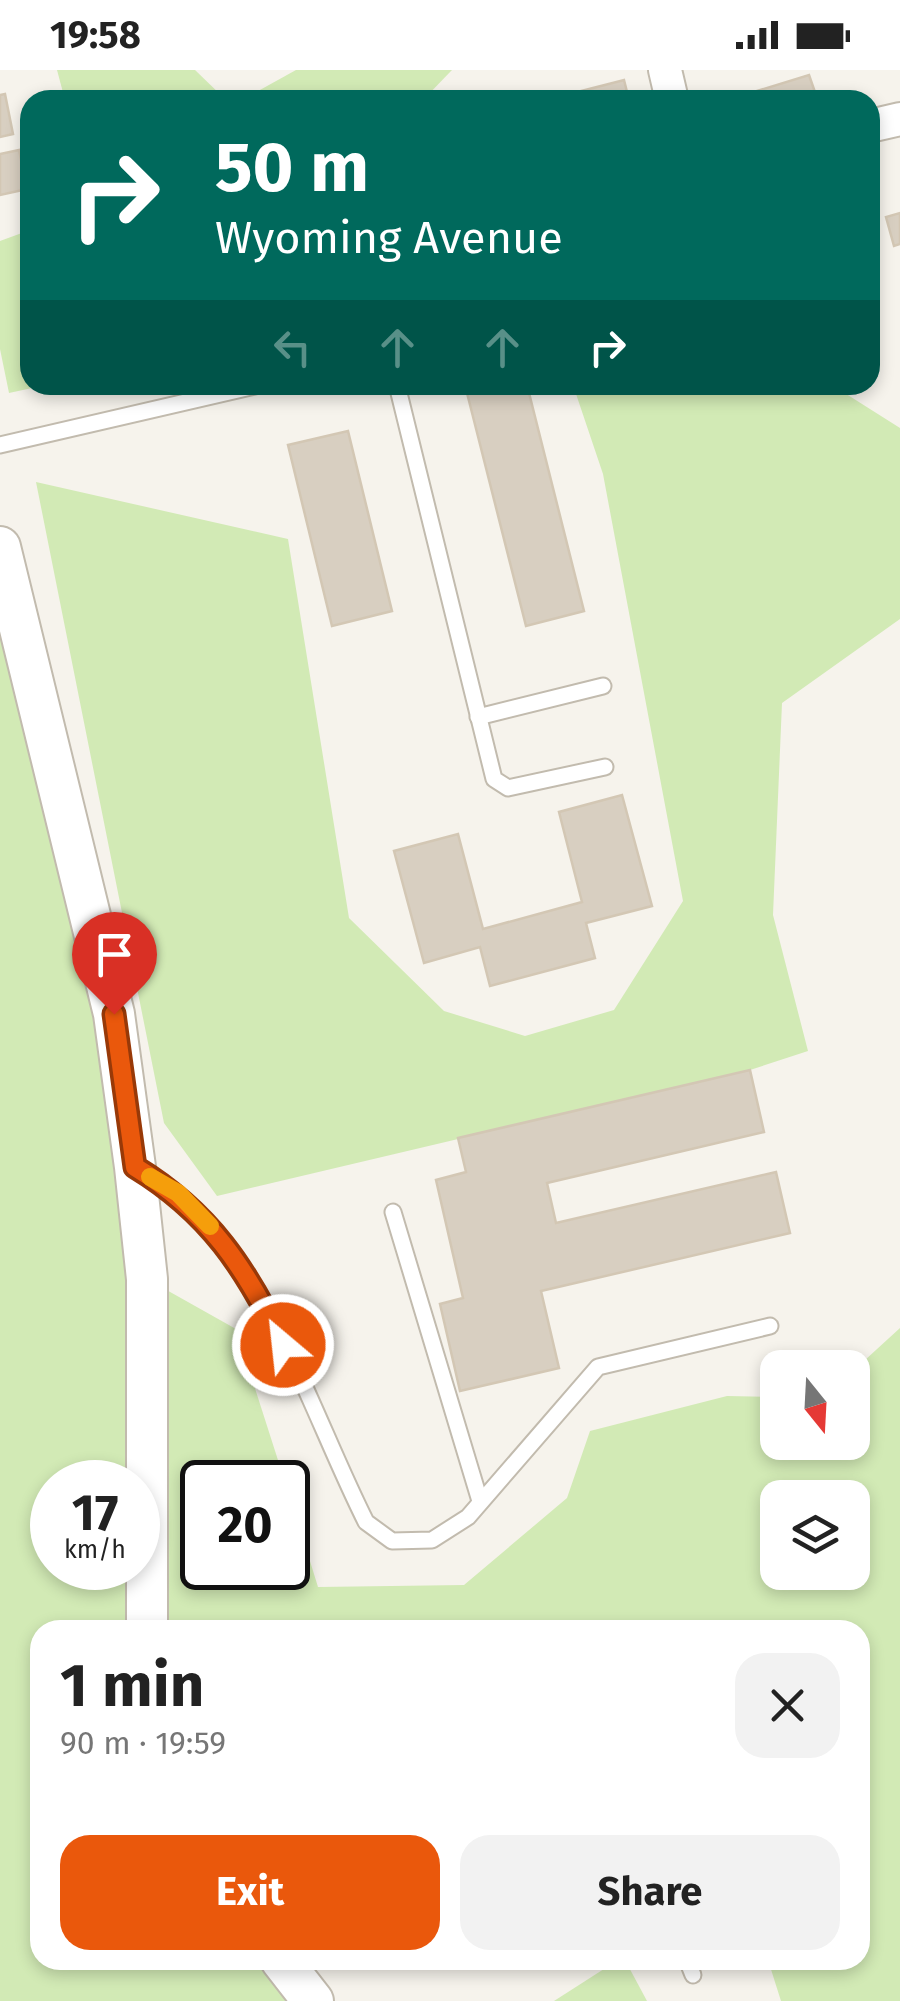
<!DOCTYPE html>
<meta charset="utf-8">
<style>
:root{--surface:#fff;--page:#f2f2f2;--text:#222;--muted:#767676;--accent:#ea580c}
body{margin:0;font-family:"Fira Sans",sans-serif;background:var(--page);color:var(--text);height:100vh;display:flex;flex-direction:column;font-size:38px;white-space:nowrap}
*{box-sizing:border-box;margin:0}
p{font-size:32px;color:var(--muted)}
.icon{flex:none;width:55px;height:55px;fill:none;stroke:currentColor;stroke-width:2;stroke-linecap:round;stroke-linejoin:round}
.map{position:relative;flex:1;overflow:hidden}
.side{position:absolute;left:30px;top:1550px;width:840px;height:350px;display:flex;flex-direction:column;background:var(--surface);border-radius:30px;box-shadow:0 5px 15px #0003}
.side>*{flex:none}
.guide{position:absolute;left:20px;top:20px;width:860px;height:305px;border-radius:30px;box-shadow:0 5px 15px #0003;background:#00695c;color:#fff;overflow:hidden}
.needle{width:65px;rotate:162deg}
.tools{position:absolute;left:760px;top:1280px;display:grid;gap:20px}
.tools a{display:grid;place-items:center;width:110px;height:110px;border-radius:20px;background:var(--surface);box-shadow:0 5px 15px #0003;font-size:50px}
.speed{position:absolute;left:30px;top:1390px;display:flex;gap:20px;font-size:50px;font-weight:700;text-align:center}
.speed>*{display:grid;place-content:center;width:130px;height:130px;border-radius:50%;background:var(--surface);box-shadow:0 5px 15px #0003;line-height:1}
.speed small{font-size:25px;font-weight:400}
.speed .limit{border:5px solid #111;border-radius:15px;background:#fff;color:#111}
.pin{position:absolute;display:grid;place-items:center;width:85px;height:85px;color:#fff;margin:-102px -42px;border-radius:50% 50% 50% 0;rotate:-45deg;box-shadow:0 0 10px #0007}
.pin .icon{rotate:45deg}
.me{position:absolute;width:110px;margin:-55px;rotate:332deg;stroke-linejoin:round;filter:drop-shadow(0 0 8px #0008)}
.turn{display:flex;align-items:center;gap:35px;height:210px;padding:0 30px;font-size:45px}
.turn .icon{width:130px;height:130px;stroke-width:2.5}
.turn b{display:block;font-size:70px;line-height:85px}
.lanes{display:flex;align-items:center;height:95px;padding:0 30px;background:#0003;justify-content:center;gap:50px;direction:ltr}
.lanes .off{opacity:.35}
.round{display:grid;place-items:center;flex:none;width:105px;height:105px;border-radius:30px;background:var(--page)}
.headline{display:flex;align-items:center;justify-content:space-between;height:170px;padding:0 30px}
h1{font-size:60px;font-weight:700;line-height:75px}
.cta{display:flex;gap:20px;margin-top:auto;padding:20px 30px}
.cta a{flex:1;height:115px;border-radius:30px;background:var(--accent);color:#fff;font-size:40px;font-weight:700;line-height:115px;text-align:center}
.cta a+a{background:var(--page);color:var(--text)}
.status{display:flex;justify-content:space-between;align-items:center;height:70px;padding:0 50px;background:var(--surface);direction:ltr}
.status svg{height:28px;fill:currentColor}
.map>svg:first-child{display:block}
</style>
<div class="status"><b>19:58</b><svg viewBox="0 0 49 12"><path d="M0 12V9h3v3zM5 12V6h3v6zM10 12V3h3v9zM15 12V0h3v12zM26 1h20v11H26zM47 4h2v5h-2z"/></svg></div>
<div class="map">
<svg width="900" height="1931" viewBox="0 0 900 1931">
<rect width="100%" height="100%" fill="#f6f3ec"/>
<g fill="#d2eab5" fill-rule="evenodd">
<path d="M57,0H195L226,30H65Z"/>
<path d="M296,0H452L423,30H242Z"/>
<path d="M30,160V315H46L9,323L0,279V171Z"/>
<path d="M573,315H832L900,358V549L782,633L773,845L808,981L750,1000L217,1126L164,1053L36,412L288,469L349,848L444,941L525,966L614,940L683,831L603,404Z"/>
<path d="M0,477L147,1209L236,1259L285,1412H202V1498H288V1420L318,1517L464,1515L567,1428L590,1361L727,1326L777,1327L778,1372H852L853,1301L900,1258V1931H781L768,1890H860V1560H40V1890H281L313,1931H0ZM52,1412H138V1498H52ZM778,1428H852V1502H778Z"/>
<path d="M618,1890H625L647,1931H554Z"/>
</g>
<g fill="#d8cfc1" stroke="#d3c7b4" stroke-width="2.5">
<path d="M809,5L817,28L728,30Z"/>
<path d="M624,10L629,30H563L562,26Z"/>
<path d="M5,24L13,64L0,67V25Z"/>
<path d="M19,80L27,119L0,125V84Z"/>
<path d="M900,143V174L894,176L886,147Z"/>
<path d="M465,315H527L584,541L526,556Z"/>
<path d="M348,361L392,541L332,556L288,375Z"/>
<path d="M622,725L652,836L586,853L595,888L490,916L480,877L424,893L394,781L458,764L483,859L582,832L559,742Z"/>
<path d="M750,1000L764,1062L547,1113L556,1153L776,1102L790,1163L541,1221L559,1298L460,1321L440,1234L463,1228L436,1110L466,1102L458,1068Z"/>
</g>
<g fill="none" stroke-linecap="round" stroke-linejoin="round">
<g stroke="#c2bbae" stroke-width="19">
<g id="service">
<path d="M397,315L494,709L508,718L605,697"/>
<path d="M0,375L259,315"/>
<path d="M478,647L603,616"/>
<path d="M142,1102C264,1175 305,1331 366,1452L392,1471L432,1470L468,1447L598,1297L770,1256"/>
<path d="M393,1142L480,1431"/>
<path d="M687,1890L693,1905"/>
</g>
</g>
<g stroke="#c2bbae" stroke-width="36">
<g id="minor">
<path d="M665,0L672,30"/>
<path d="M870,56L900,49"/>
</g>
</g>
<g stroke="#c2bbae" stroke-width="44">
<g id="tertiary">
<path d="M0,477L114,944L135,1097L147,1209V1560"/>
<path d="M281,1890L313,1931"/>
</g>
</g>
<use href="#service" stroke="#fff" stroke-width="15"/>
<use href="#minor" stroke="#fff" stroke-width="32"/>
<use href="#tertiary" stroke="#fff" stroke-width="40"/>
</g>
<g fill="none" stroke-linecap="round" stroke-linejoin="round">
<g stroke="#983908" stroke-width="25">
<path id="route" d="M114,944L135,1097C209,1142 246,1198 283,1275"/>
</g>
<use href="#route" stroke="#ea580c" stroke-width="18"/>
<path stroke="#f59e0b" stroke-width="18" d="M150,1107L178,1123L210,1156"/>
</g>
</svg>
<div class="tools">
<a><svg class="needle" viewBox="-14 -14 28 28"><path d="M0-13l5 13h-10z" fill="#e53935"/><path d="M0 13l5-13h-10z" fill="#767676"/></svg></a>
<a><svg class="icon" aria-label="layers" viewBox="0 0 24 24"><path d="M12 4l9 5-9 5-9-5zM3 14l9 5 9-5"/></svg></a>
</div>
<div class="speed"><div>17<small>km/h</small></div><div class="limit">20</div></div>
<div class="pin" style="left:114px;top:944px;background:#d93025"><svg class="icon" aria-label="arrive" viewBox="0 0 24 24"><path d="M6 21V4h12l-3 4 3 4H6"/></svg></div>
<svg class="me" style="left:283px;top:1275px" viewBox="-20 -20 40 40"><circle r="17" fill="#ea580c" stroke="#fff" stroke-width="3"/><path d="M0-11L8 9 0 5-8 9z" fill="#fff"/></svg>
<div class="guide">
<div class="turn"><svg class="icon" aria-label="right" viewBox="0 0 24 24"><path d="M7 20v-9h11M14 6l5 5-5 5"/></svg><div><b>50 m</b>Wyoming Avenue</div></div>
<div class="lanes"><svg class="icon off" aria-label="left" viewBox="0 0 24 24"><path d="M17 20v-9H6M10 6l-5 5 5 5"/></svg><svg class="icon off" aria-label="ahead" viewBox="0 0 24 24"><path d="M12 20V5M6 11l6-6 6 6"/></svg><svg class="icon off" aria-label="ahead" viewBox="0 0 24 24"><path d="M12 20V5M6 11l6-6 6 6"/></svg><svg class="icon" aria-label="right" viewBox="0 0 24 24"><path d="M7 20v-9h11M14 6l5 5-5 5"/></svg></div>
</div>
<section class="side">
<div class="headline"><div><h1>1 min</h1><p>90 m · 19:59</p></div><a class="round"><svg class="icon" aria-label="close" viewBox="0 0 24 24"><path d="M6 6l12 12M18 6L6 18"/></svg></a></div>
<div class="cta"><a>Exit</a><a>Share</a></div>
</section>
</div>
